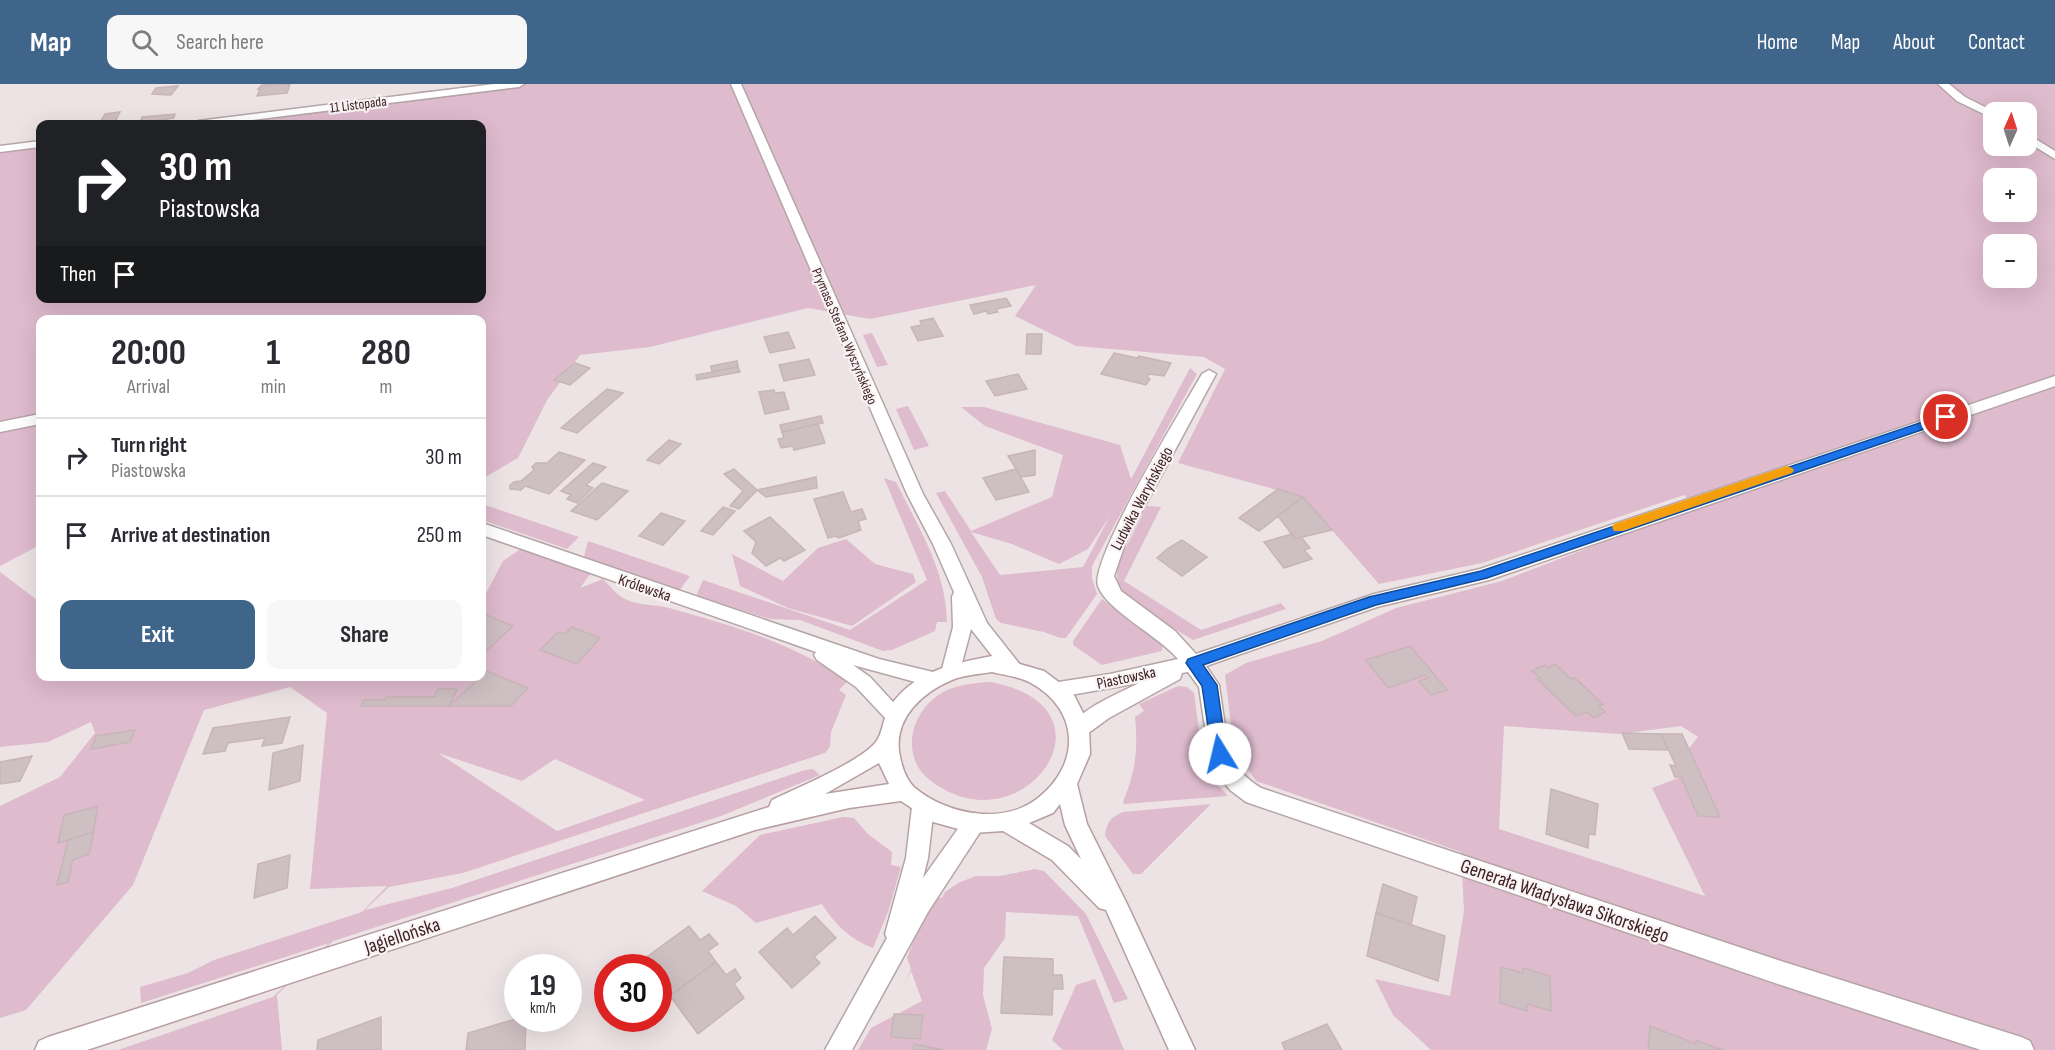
<!DOCTYPE html>
<meta charset="utf-8">
<style>
:root{--surface:#fff;--page:#f7f7f7;--text:#2b2b33;--muted:#7c7c81;--line:#e1e1e2;--accent:#40658a}
body{margin:0;font-family:"Sofia Sans Condensed",sans-serif;background:var(--page);color:var(--text);height:100vh;display:flex;flex-direction:column;font-size:22px;white-space:nowrap}
*{box-sizing:border-box;margin:0}
p{font-size:20px;color:var(--muted)}
.icon{flex:none;width:33px;height:33px;fill:none;stroke:currentColor;stroke-width:2;stroke-linecap:round;stroke-linejoin:round}
.map{position:relative;flex:1;overflow:hidden}
.sheet{position:absolute;left:36px;top:231px;width:450px;height:366px;display:flex;flex-direction:column;background:var(--surface);border-radius:12px;box-shadow:0 6px 24px #0002}
.sheet>*{flex:none}
.hud{position:absolute;left:36px;top:36px;width:450px;height:183px;border-radius:12px;box-shadow:0 6px 24px #0002;background:#202124;color:#fff;overflow:hidden}
.needle{width:39px;rotate:3deg}
.buttons{position:absolute;left:1983px;top:18px;display:grid;gap:12px}
.buttons a{display:grid;place-items:center;width:54px;height:54px;border-radius:12px;background:var(--surface);box-shadow:0 6px 24px #0002;font-size:30px}
.speed{position:absolute;left:504px;top:870px;display:flex;gap:12px;font-size:30px;font-weight:700;text-align:center}
.speed>*{display:grid;place-content:center;width:78px;height:78px;border-radius:50%;background:var(--surface);box-shadow:0 6px 24px #0002;line-height:1}
.speed small{font-size:15px;font-weight:400}
.speed .limit{border:9px solid #d22;background:#fff;color:#111}
.pin{position:absolute;display:grid;place-items:center;width:51px;height:51px;color:#fff;margin:-26px;border:3px solid #fff;border-radius:50%;box-shadow:0 2px 6px #0007}
.me{position:absolute;width:66px;margin:-33px;rotate:351deg;stroke-linejoin:round;filter:drop-shadow(0 0 4px #0008)}
.turn{display:flex;align-items:center;gap:21px;height:126px;padding:0 24px;font-size:27px}
.turn .icon{width:78px;height:78px;stroke-width:2.5}
.turn b{display:block;font-size:42px;line-height:51px}
.then{display:flex;align-items:center;height:57px;padding:0 24px;background:#0003;gap:12px;font-size:22px}
.eta{display:flex;justify-content:space-evenly;align-items:center;height:102px;text-align:center}
.eta b{font-size:36px;font-weight:700;line-height:42px}
.button{display:flex;gap:12px;margin-top:auto;padding:12px 24px}
.button a{flex:1;height:69px;border-radius:12px;background:var(--accent);color:#fff;font-size:24px;font-weight:700;line-height:69px;text-align:center}
.button a+a{background:var(--page);color:var(--text)}
ul{padding:0;list-style:none}
li{display:flex;align-items:center;gap:18px;height:78px;padding:0 24px;border-top:2px solid var(--line)}
li div{flex:1}
li b{display:block;font-size:22px}
li em{font-style:normal}
header{display:flex;align-items:center;gap:36px;box-sizing:border-box;height:84px;padding:0 30px;background:var(--accent);color:#fff}
header strong{font-size:28px}
nav{display:flex;gap:33px;margin-inline-start:auto;font-size:21px}
.search{width:420px;height:54px;background:var(--page);display:flex;align-items:center;gap:15px;box-sizing:border-box;padding:0 21px;border-radius:12px;color:var(--muted);font-size:22px}
.map>svg:first-child{display:block}
</style>
<header>
<strong>Map</strong>
<div class="search"><svg class="icon" aria-label="search" viewBox="0 0 24 24"><circle cx="10" cy="10" r="6"/><path d="M15 15l6 6"/></svg>Search here</div>
<nav><a>Home</a><a>Map</a><a>About</a><a>Contact</a></nav>
</header>
<div class="map">
<svg width="2055" height="966" viewBox="0 0 2055 966">
<rect width="100%" height="100%" fill="#ede3e5"/>
<g fill="#debbcd" fill-rule="evenodd">
<path d="M480,0H2055V966H1431L1393,931L1375,895L1450,912L1464,827L1461,768L1256,697L1234,665L1225,591L1246,579L1322,557L1396,524L1502,497L1696,423L1684,411L1482,479L1379,500L1303,413L1178,379L1225,285L1204,273L1076,262L1015,232L1036,201L870,235L808,224L650,263L580,271L547,316L518,374L482,395V236H40V461L0,482V67L40,62V214H482V40H219L318,28L421,7L478,3ZM1994,28H2026V62H1994ZM1994,94H2026V128H1994ZM1994,160H2026V194H1994ZM1504,642L1619,650L1681,642L1698,653L1681,674L1699,686L1652,704L1705,812L1499,745Z"/>
<path d="M872,249L888,281L877,283L863,251Z"/>
<path d="M1190,284L1197,290L1092,482V495L1097,510L1066,554H1060L1044,548L1001,539L996,535L982,493L936,409L945,407L971,447L1052,413L1063,371L985,342L961,323H984L1120,361L1131,395ZM1110,432L1083,483L1000,491L971,448L1012,460L1059,480L1088,465Z"/>
<path d="M908,322L929,362L914,366L896,325Z"/>
<path d="M884,394L896,398C919,445 946,486 947,538H937L935,547L892,566L883,567L800,536L770,535L696,512L703,496L850,546L927,496Z"/>
<path d="M482,420L579,453L567,465L482,436Z"/>
<path d="M1147,422L1161,423L1124,497L1201,546L1281,519L1286,525L1193,556C1173,543 1132,523 1120,502C1116,495 1117,487 1118,479Z"/>
<path d="M846,455L875,480L913,490L916,498L852,542L788,524L740,502L732,470L783,497L818,464Z"/>
<path d="M588,457L690,492L679,507L584,473Z"/>
<path d="M522,464L591,489L580,504L603,495C609,501 616,510 623,514C636,522 658,520 673,525C732,542 798,560 847,598L839,606L846,611L831,648L830,663L825,669L463,789L389,803L365,826L452,804L805,686L813,685L820,691L721,732L333,857L277,911L282,966H118L273,913L329,859L141,919L140,903L188,889L214,876L362,828L387,802L310,805L327,629L290,603L204,626L133,801L26,926L0,934V722L60,693L95,649L91,638L48,658L0,663V488L40,518V592H482V517L503,477ZM438,669L522,697L555,675L645,716L557,747Z"/>
<path d="M1102,515L1162,559V567L1102,581L1073,561V557Z"/>
<path d="M990,598C1126,622 1023,767 931,697C901,675 909,632 937,612C952,601 972,599 990,598Z"/>
<path d="M1178,602L1187,603L1194,609L1203,678L1211,693L1228,712L1124,720L1123,718C1136,685 1138,668 1135,633L1144,627L1139,620Z"/>
<path d="M1211,720L1141,790H1133L1105,752C1106,739 1111,733 1123,728Z"/>
<path d="M843,733L854,734L868,750L892,768L891,781L901,783L888,828L873,864C850,855 835,841 822,820L756,839L736,822L702,807L760,751Z"/>
<path d="M1035,785L1044,787L1086,830L1128,915L1114,919L1078,832L1006,828L1005,854L984,884L983,911L992,945L986,966H858L871,944L922,917L911,887L904,900L911,885L907,874L931,813L942,814L945,808L958,799L976,792H1000Z"/>
<path d="M1095,895L1124,966H1063L1052,956L1076,901Z"/>
</g>
<g fill="#cebfc2" stroke="#c7b5b8" stroke-width="1.5">
<path d="M290,0L287,9L257,12L260,5H258L262,1Z"/>
<path d="M178,2L171,11L152,10L156,4Z"/>
<path d="M120,28L114,40H99L105,30Z"/>
<path d="M175,30L174,34L140,39L142,33Z"/>
<path d="M1006,214L1011,222L996,225L998,228L988,230L986,227L974,230L970,221Z"/>
<path d="M933,234L943,252L918,257L911,243L922,241L920,237Z"/>
<path d="M788,248L795,264L770,269L764,253Z"/>
<path d="M1027,250H1042L1041,270H1026Z"/>
<path d="M1114,269L1137,274L1139,272L1171,279L1164,292L1149,290L1147,293L1150,295L1146,301L1101,290Z"/>
<path d="M809,275L815,291L784,297L779,281Z"/>
<path d="M737,277L738,283L712,288L711,282Z"/>
<path d="M575,279L590,284L570,301L554,296Z"/>
<path d="M738,283L740,288L697,296L696,291Z"/>
<path d="M1018,290L1027,305L995,312L986,297Z"/>
<path d="M607,305L623,309L577,349L561,344Z"/>
<path d="M774,306L775,309L784,308L789,325L765,330L759,308Z"/>
<path d="M821,332L823,339L782,348L780,341Z"/>
<path d="M818,340L825,359L794,366L793,362L781,364L778,355L784,354L782,348Z"/>
<path d="M669,356L681,360L659,380L647,376Z"/>
<path d="M1035,366V391L1021,393L1008,372Z"/>
<path d="M559,368L585,376L549,410L525,402L521,406L510,405V401L514,398L521,397L534,386L532,383L536,379H547Z"/>
<path d="M593,379L606,383L586,401L593,404L577,419L567,415L571,411L561,407Z"/>
<path d="M734,385L757,406L739,425L730,422L743,407L724,390Z"/>
<path d="M1016,385L1029,408L996,416L983,394Z"/>
<path d="M816,393L817,404L766,413L757,406Z"/>
<path d="M602,399L628,407L597,436L571,427Z"/>
<path d="M1278,405L1303,413L1259,447L1239,434Z"/>
<path d="M843,408L851,428L862,425L866,435L858,437L861,446L839,454L835,452L828,454L814,415Z"/>
<path d="M1303,413L1319,431L1332,446L1295,455L1278,432Z"/>
<path d="M723,423L735,427L713,451L701,447Z"/>
<path d="M661,429L685,437L663,461L639,452Z"/>
<path d="M770,433L805,466L784,477L780,474L766,482L752,469L756,458L744,447Z"/>
<path d="M1292,450L1295,455L1301,453L1310,464L1304,466L1312,475L1284,484L1264,458Z"/>
<path d="M1182,456L1207,473L1182,492L1157,474L1167,465Z"/>
<path d="M482,529L513,542L485,568L482,566Z"/>
<path d="M572,543L600,554L577,580L540,566L558,548L565,550Z"/>
<path d="M1410,562L1433,589L1447,606L1431,611L1419,597L1428,594L1425,591L1388,604L1366,576Z"/>
<path d="M1555,580L1571,595L1575,594L1603,620L1599,622L1605,628L1594,634L1587,628L1576,632L1537,595L1540,594L1532,587L1545,581L1548,584Z"/>
<path d="M487,587L528,604L511,622H449Z"/>
<path d="M438,605H457L449,622H361L364,616H385L386,613H434Z"/>
<path d="M290,633L282,659L262,662L265,654L228,659L225,667L203,670L213,644Z"/>
<path d="M135,646L130,658L91,665L96,652Z"/>
<path d="M1622,649L1661,650L1668,666L1629,665Z"/>
<path d="M1661,650H1682L1720,733L1698,732L1681,693H1675L1670,681L1676,682Z"/>
<path d="M303,661L300,697L269,706L273,669Z"/>
<path d="M32,672L20,697L0,700V678Z"/>
<path d="M1551,705L1598,720L1595,751L1589,750L1588,764L1546,750Z"/>
<path d="M98,722L93,749L58,759L64,731Z"/>
<path d="M94,748L89,770L73,776L68,798L57,801L68,756Z"/>
<path d="M290,771L287,804L254,814L258,780Z"/>
<path d="M1383,800L1417,813L1411,841L1376,829Z"/>
<path d="M1376,829L1445,852L1438,897L1367,872Z"/>
<path d="M815,832L836,854L814,873L820,879L792,904L759,868L787,844L793,851Z"/>
<path d="M689,842L700,856L709,850L718,860L708,867L716,878L670,912L658,895V884H650L644,875Z"/>
<path d="M1004,873L1053,875V891H1062L1063,905H1053L1052,931L1001,929Z"/>
<path d="M716,878L726,891L735,885L741,894L734,900L744,914L698,950L670,912Z"/>
<path d="M1501,883L1523,889V884L1550,892L1551,927L1527,920V927L1500,919Z"/>
<path d="M894,930L923,931L920,955L891,953Z"/>
<path d="M381,933V966H317L318,956Z"/>
<path d="M519,934H526L525,966H466L468,949Z"/>
<path d="M1327,940L1342,966H1285L1282,959Z"/>
<path d="M1650,942L1696,960V956L1723,966H1648Z"/>
<path d="M914,960L944,966H912Z"/>
</g>
<g fill="none" stroke-linecap="round" stroke-linejoin="round">
<g stroke="#b5a5a7" stroke-width="3">
<g id="street">
<path d="M494,0H524L519,3L220,40H193L198,37Z"/>
<path d="M731,0H741L923,410L951,460L987,539L1021,582L1018,587L1011,590L1004,587L971,545L959,590L952,593L945,590L942,585L953,543L952,513L954,508L933,460L907,410Z"/>
<path d="M1938,0H1949L1965,13L1995,28H1994V35L1957,17Z"/>
<path d="M2026,49L2055,67V75L2026,57Z"/>
<path d="M40,57V63L0,68V62Z"/>
<path d="M1209,286L1216,290L1126,457L1114,492L1121,507L1175,547L1196,570L1374,510L1480,485L2055,292V302L1489,496L1377,523L1206,582L1219,601L1229,670C1237,686 1247,695 1261,704L1784,878L2021,953L2030,957L2034,966H1981L1784,902L1246,718L1230,706L1215,686L1209,670L1199,603L1188,588L1182,589L1180,595L1109,634L1087,650L1080,652L1073,650L1070,644C1079,625 1120,609 1139,599L1059,613L1052,611L1049,605L1052,599L1110,590L1178,575C1159,552 1106,526 1098,502C1089,476 1184,322 1202,290Z"/>
<path d="M40,330V340L0,348V338Z"/>
<path d="M482,439L879,575L937,589L940,594L937,599L930,602L853,581L870,593L904,630L901,636L894,638L887,636L856,603L817,576L814,571L816,568L482,451Z"/>
<path d="M923,714L931,716L934,723L928,774L923,794L967,732L975,729L983,732L986,739L928,828L852,966H825L887,854L885,850L906,774L912,723L915,716Z"/>
</g>
</g>
<g stroke="#b69ea1" stroke-width="3">
<path id="secondary" d="M992,572L1044,587L1072,608L1075,613L1089,641L1090,670L1077,700L1087,740L1127,820L1195,966H1169L1106,826L1099,824L1052,776L1003,747L973,749L933,738L901,717L849,724L755,746L87,966H35L39,957L48,953L769,723L772,716C797,704 860,678 876,658C883,649 883,634 889,624C913,587 952,580 992,572ZM992,588C1004,591 1021,593 1031,599C1080,626 1081,680 1038,714C1003,742 946,730 915,704C905,695 901,680 899,667C895,633 923,608 952,596C964,591 979,590 992,588ZM879,679L889,700L825,710ZM1060,720L1065,741L1081,775L1068,762L1029,739L1053,729Z"/>
</g>
<use href="#street" fill="#fff" fill-rule="evenodd"/>
<use href="#secondary" fill="#fff" fill-rule="evenodd"/>
</g>
<path fill="#1a73e8" stroke="#114b97" stroke-width="1.5" d="M1946,330L1952,333L1951,336L1487,494L1376,521L1203,581L1217,601L1227,670L1225,675L1220,677L1214,675L1212,670L1202,602L1186,579L1188,575L1369,513L1481,487Z"/>
<path fill="#f59e0b" d="M1787,382L1792,384L1794,386L1792,389L1623,447H1614L1612,443L1614,440Z"/>
<g text-anchor="middle" stroke-width="4.5" stroke-linejoin="round" paint-order="stroke">
<g font-size="14" fill="#3f2223" stroke="#f9f3f5">
<text transform="translate(358 20) rotate(-7)" y="5">11 Listopada</text>
<text transform="translate(845 252) rotate(67)" y="5">Prymasa Stefana Wyszyńskiego</text>
</g>
<g font-size="16" fill="#3f2223" stroke="#f9f3f5">
<text transform="translate(1141 414) rotate(-62)" y="6">Ludwika Waryńskiego</text>
<text transform="translate(645 503) rotate(19)" y="6">Królewska</text>
<text transform="translate(1126 593) rotate(-12)" y="6">Piastowska</text>
</g>
<g font-size="20" fill="#3f2223" stroke="#f9f3f5">
<text transform="translate(1565 816) rotate(19)" y="7">Generała Władysława Sikorskiego</text>
<text transform="translate(402 851) rotate(-18)" y="7">Jagiellońska</text>
</g>
</g>
</svg>
<div class="buttons">
<a><svg class="needle" viewBox="-14 -14 28 28"><path d="M0-13l5 13h-10z" fill="#e53935"/><path d="M0 13l5-13h-10z" fill="#7c7c81"/></svg></a>
<a>+</a>
<a>−</a>
</div>
<div class="speed"><div>19<small>km/h</small></div><div class="limit">30</div></div>
<div class="pin" style="left:1946px;top:333px;background:#d93025"><svg class="icon" aria-label="arrive" viewBox="0 0 24 24"><path d="M6 21V4h12l-3 4 3 4H6"/></svg></div>
<svg class="me" style="left:1220px;top:670px" viewBox="-20 -20 40 40"><circle r="19" fill="#fff"/><path d="M0-13L10 11 0 6-10 11z" fill="#1a73e8"/></svg>
<div class="hud">
<div class="turn"><svg class="icon" aria-label="right" viewBox="0 0 24 24"><path d="M7 20v-9h11M14 6l5 5-5 5"/></svg><div><b>30 m</b>Piastowska</div></div>
<div class="then">Then<svg class="icon" aria-label="arrive" viewBox="0 0 24 24"><path d="M6 21V4h12l-3 4 3 4H6"/></svg></div>
</div>
<section class="sheet">
<div class="eta">
<div><b>20:00</b><p>Arrival</p></div>
<div><b>1</b><p>min</p></div>
<div><b>280</b><p>m</p></div>
</div>
<ul>
<li><svg class="icon" aria-label="right" viewBox="0 0 24 24"><path d="M7 20v-9h11M14 6l5 5-5 5"/></svg><div><b>Turn right</b><p>Piastowska</p></div><em>30 m</em></li>
<li><svg class="icon" aria-label="arrive" viewBox="0 0 24 24"><path d="M6 21V4h12l-3 4 3 4H6"/></svg><div><b>Arrive at destination</b></div><em>250 m</em></li>
</ul>
<div class="button"><a>Exit</a><a>Share</a></div>
</section>
</div>
